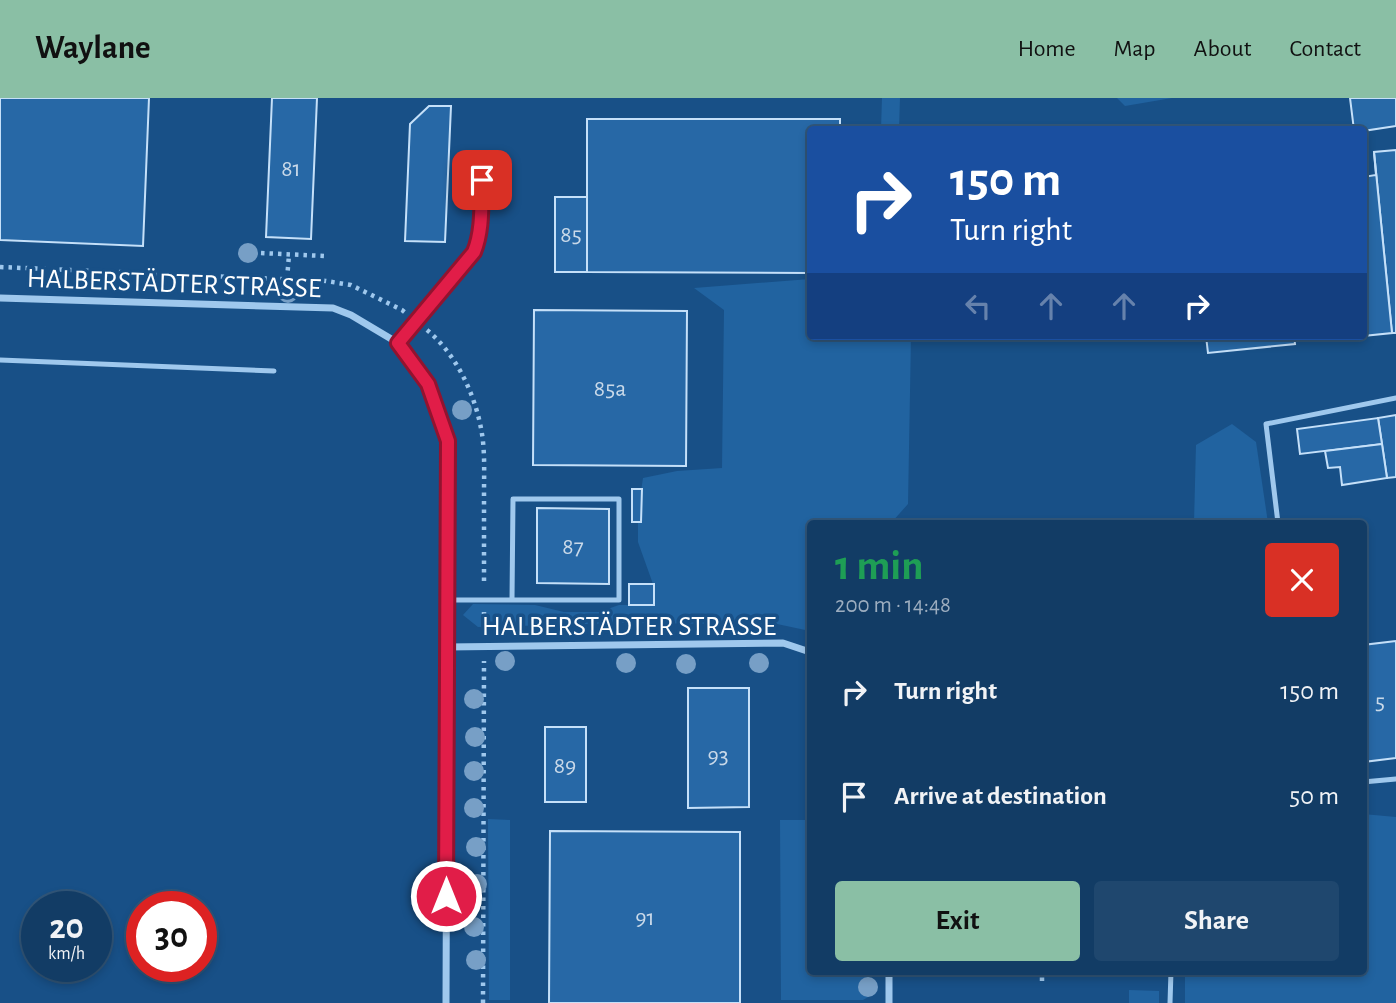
<!DOCTYPE html>
<meta charset="utf-8">
<style>
:root{--surface:#123c65;--page:#1f476e;--text:#f1f3f6;--muted:#9cadbf;--line:#315679;--accent:#8abfa5}
body{margin:0;font-family:"Alegreya Sans",sans-serif;background:var(--page);color:var(--text);height:100vh;display:flex;flex-direction:column;font-size:26px;white-space:nowrap}
*{box-sizing:border-box;margin:0}
p{font-size:23px;color:var(--muted)}
.icon{flex:none;width:38px;height:38px;fill:none;stroke:currentColor;stroke-width:2;stroke-linecap:round;stroke-linejoin:round}
.map{position:relative;flex:1;overflow:hidden}
.sheet{position:absolute;left:807px;top:422px;width:560px;height:455px;display:flex;flex-direction:column;background:var(--surface);border-radius:7px;box-shadow:0 4px 10px #0003,0 0 0 2px var(--line)}
.sheet>*{flex:none}
.hud{position:absolute;left:807px;top:28px;width:560px;height:214px;border-radius:7px;box-shadow:0 4px 10px #0003,0 0 0 2px var(--line);background:#1a4fa0;color:#fff;overflow:hidden}
.speed{position:absolute;left:21px;top:793px;display:flex;gap:14px;font-size:35px;font-weight:700;text-align:center}
.speed>*{display:grid;place-content:center;width:91px;height:91px;border-radius:50%;background:var(--surface);box-shadow:0 4px 10px #0003,0 0 0 2px var(--line);line-height:1}
.speed small{font-size:18px;font-weight:400}
.speed .limit{border:10px solid #d22;background:#fff;color:#111}
.pin{position:absolute;display:grid;place-items:center;width:60px;height:60px;color:#fff;margin:-30px;border-radius:14px;box-shadow:0 4px 10px #0006}
.me{position:absolute;width:77px;margin:-38px;rotate:0deg;stroke-linejoin:round;filter:drop-shadow(0 0 5px #0008)}
.turn{display:flex;align-items:center;gap:24px;height:147px;padding:0 28px;font-size:32px}
.turn .icon{width:91px;height:91px;stroke-width:2.5}
.turn b{display:block;font-size:49px;line-height:60px}
.lanes{display:flex;align-items:center;height:66px;padding:0 28px;background:#0003;justify-content:center;gap:35px;direction:ltr}
.lanes .off{opacity:.35}
.round{display:grid;place-items:center;flex:none;width:74px;height:74px;border-radius:7px;background:var(--page)}
.overview{display:flex;align-items:center;justify-content:space-between;height:119px;padding:0 28px}
h1{font-size:42px;font-weight:600;line-height:52px;color:#1e9e55}
.cta{display:flex;gap:14px;margin-top:auto;padding:14px 28px}
.cta a{flex:1;height:80px;border-radius:7px;background:var(--accent);color:#111;font-size:28px;font-weight:600;line-height:80px;text-align:center}
.cta a+a{background:var(--page);color:var(--text)}
ul{padding:0;list-style:none}
li{display:flex;align-items:center;gap:21px;height:105px;padding:0 28px}
li div{flex:1}
li b{display:block;font-size:26px}
li em{font-style:normal}
header{display:flex;align-items:center;gap:42px;box-sizing:border-box;height:98px;padding:0 35px;background:var(--accent);color:#111}
header strong{font-size:33px}
nav{display:flex;gap:38px;margin-inline-start:auto;font-size:24px}
.map>svg:first-child{display:block}
</style>
<header>
<strong>Waylane</strong>
<nav><a>Home</a><a>Map</a><a>About</a><a>Contact</a></nav>
</header>
<div class="map">
<svg width="1396" height="905" viewBox="0 0 1396 905">
<rect width="100%" height="100%" fill="#185087"/>
<g fill="#2163a0">
<path d="M882,0H900L899,31H881Z"/>
<path d="M1117,0H1172L1125,8Z"/>
<path d="M810,181V238H911L908,406L891,425H810V533L777,526L620,525L478,529L463,517L473,506L535,507L564,514H599L619,507H653V486L638,444V414L643,380L677,373L722,370L724,212L694,190Z"/>
<path d="M1232,326L1256,344L1268,425H1194L1196,347Z"/>
<path d="M1363,716L1396,719V905H1185V873H1363Z"/>
<path d="M488,721L510,722V902H489Z"/>
<path d="M780,722H810V873H865L875,887C876,895 869,899 863,902H781Z"/>
<path d="M1129,892L1159,893V905H1129Z"/>
</g>
<g fill="#2768a6" stroke="#c5e0f9" stroke-width="2">
<path d="M0,0H149L143,148L0,142Z"/>
<path d="M272,0H317L311,141L266,139Z"/>
<path d="M1350,0H1396V28L1363,33V32H1354Z"/>
<path d="M429,8H451L445,144L405,143L410,26Z"/>
<path d="M587,21H840V32H810V175L587,174Z"/>
<path d="M1396,52V235H1392L1374,54Z"/>
<path d="M1374,54L1392,235L1324,242L1323,238H1363V79L1376,77Z"/>
<rect x="555" y="99" width="32" height="75"/>
<path d="M534,212L687,213L686,368L533,367Z"/>
<path d="M1206,238H1294L1295,246L1208,255Z"/>
<path d="M1396,317V379L1387,380L1378,320Z"/>
<path d="M1378,320L1382,346L1300,356L1297,331Z"/>
<path d="M1382,346L1387,380L1342,387L1340,369L1328,370L1325,353Z"/>
<path d="M632,391H642L641,424H632Z"/>
<path d="M537,410L609,411V486L537,485Z"/>
<rect x="629" y="486" width="25" height="21"/>
<path d="M1396,543V660L1363,664V547Z"/>
<path d="M688,590H749V709L688,710Z"/>
<rect x="545" y="629" width="41" height="75"/>
<path d="M550,733L740,734V905H549Z"/>
</g>
<g fill="none" stroke-linecap="round" stroke-linejoin="round">
<g stroke="#9fc8ed" stroke-width="4.5" stroke-dasharray="3.5 5" stroke-linecap="butt">
<path d="M261,155L324,158"/>
<path d="M0,169L326,183L351,187L402,212L407,216"/>
<path d="M287,181L289,157"/>
<path d="M427,232C457,257 476,298 482,336C485,355 484,376 484,395C484,426 484,457 484,488"/>
<path d="M484,533V514"/>
<path d="M1042,883V873"/>
<path d="M483,905L484,563"/>
</g>
<g stroke="#9fc8ed" stroke-width="5">
<path d="M398,245L474,154C485,128 482,86 483,57"/>
<path d="M0,262L274,273"/>
<path d="M1278,425L1266,326L1396,300"/>
<path d="M447,502H619V401H513L512,502"/>
<path d="M1363,684L1396,681"/>
<path d="M1170,905L1171,873"/>
</g>
<g stroke="#9fc8ed" stroke-width="7">
<path d="M0,200L333,210L351,217L398,245L428,286L448,343L446,905"/>
<path d="M447,549L783,545L810,554"/>
<path d="M889,873V905"/>
</g>
</g>
<g fill="#779fc6">
<circle cx="248" cy="155" r="10"/>
<circle cx="288" cy="195" r="10"/>
<circle cx="462" cy="312" r="10"/>
<circle cx="505" cy="563" r="10"/>
<circle cx="626" cy="565" r="10"/>
<circle cx="759" cy="565" r="10"/>
<circle cx="686" cy="566" r="10"/>
<circle cx="474" cy="601" r="10"/>
<circle cx="475" cy="639" r="10"/>
<circle cx="474" cy="673" r="10"/>
<circle cx="474" cy="710" r="10"/>
<circle cx="476" cy="749" r="10"/>
<circle cx="477" cy="786" r="10"/>
<circle cx="474" cy="829" r="10"/>
<circle cx="476" cy="862" r="10"/>
<circle cx="868" cy="889" r="10"/>
</g>
<g fill="none" stroke-linecap="round" stroke-linejoin="round">
<g stroke="#92132f" stroke-width="18">
<path id="route" d="M446,798L448,343L428,286L398,245L474,154C483,132 481,106 482,82"/>
</g>
<use href="#route" stroke="#e11d48" stroke-width="12"/>
</g>
<g text-anchor="middle" stroke-width="7" stroke-linejoin="round" paint-order="stroke">
<g font-size="24" fill="#c9d9e9">
<text x="291" y="78">81</text>
<text x="571" y="144">85</text>
<text x="610" y="298">85a</text>
<text x="573" y="456">87</text>
<text x="1380" y="611">5</text>
<text x="718" y="665">93</text>
<text x="565" y="675">89</text>
<text x="645" y="827">91</text>
</g>
<g font-size="28" fill="#fff" stroke="#185087">
<text transform="translate(174 184) rotate(2)" y="10">HALBERSTÄDTER STRASSE</text>
<text x="629" y="537">HALBERSTÄDTER STRASSE</text>
</g>
</g>
</svg>
<div class="speed"><div>20<small>km/h</small></div><div class="limit">30</div></div>
<div class="pin" style="left:482px;top:82px;background:#d93025"><svg class="icon" aria-label="arrive" viewBox="0 0 24 24"><path d="M6 21V4h12l-3 4 3 4H6"/></svg></div>
<svg class="me" style="left:446px;top:798px" viewBox="-20 -20 40 40"><circle r="17" fill="#e11d48" stroke="#fff" stroke-width="3"/><path d="M0-11L8 9 0 5-8 9z" fill="#fff"/></svg>
<div class="hud">
<div class="turn"><svg class="icon" aria-label="right" viewBox="0 0 24 24"><path d="M7 20v-9h11M14 6l5 5-5 5"/></svg><div><b>150 m</b>Turn right</div></div>
<div class="lanes"><svg class="icon off" aria-label="left" viewBox="0 0 24 24"><path d="M17 20v-9H6M10 6l-5 5 5 5"/></svg><svg class="icon off" aria-label="ahead" viewBox="0 0 24 24"><path d="M12 20V5M6 11l6-6 6 6"/></svg><svg class="icon off" aria-label="ahead" viewBox="0 0 24 24"><path d="M12 20V5M6 11l6-6 6 6"/></svg><svg class="icon" aria-label="right" viewBox="0 0 24 24"><path d="M7 20v-9h11M14 6l5 5-5 5"/></svg></div>
</div>
<section class="sheet">
<div class="overview"><div><h1>1 min</h1><p>200 m · 14:48</p></div><a class="round" style="background:#d93025;color:#fff"><svg class="icon" aria-label="close" viewBox="0 0 24 24"><path d="M6 6l12 12M18 6L6 18"/></svg></a></div>
<ul>
<li><svg class="icon" aria-label="right" viewBox="0 0 24 24"><path d="M7 20v-9h11M14 6l5 5-5 5"/></svg><div><b>Turn right</b></div><em>150 m</em></li>
<li><svg class="icon" aria-label="arrive" viewBox="0 0 24 24"><path d="M6 21V4h12l-3 4 3 4H6"/></svg><div><b>Arrive at destination</b></div><em>50 m</em></li>
</ul>
<div class="cta"><a>Exit</a><a>Share</a></div>
</section>
</div>
